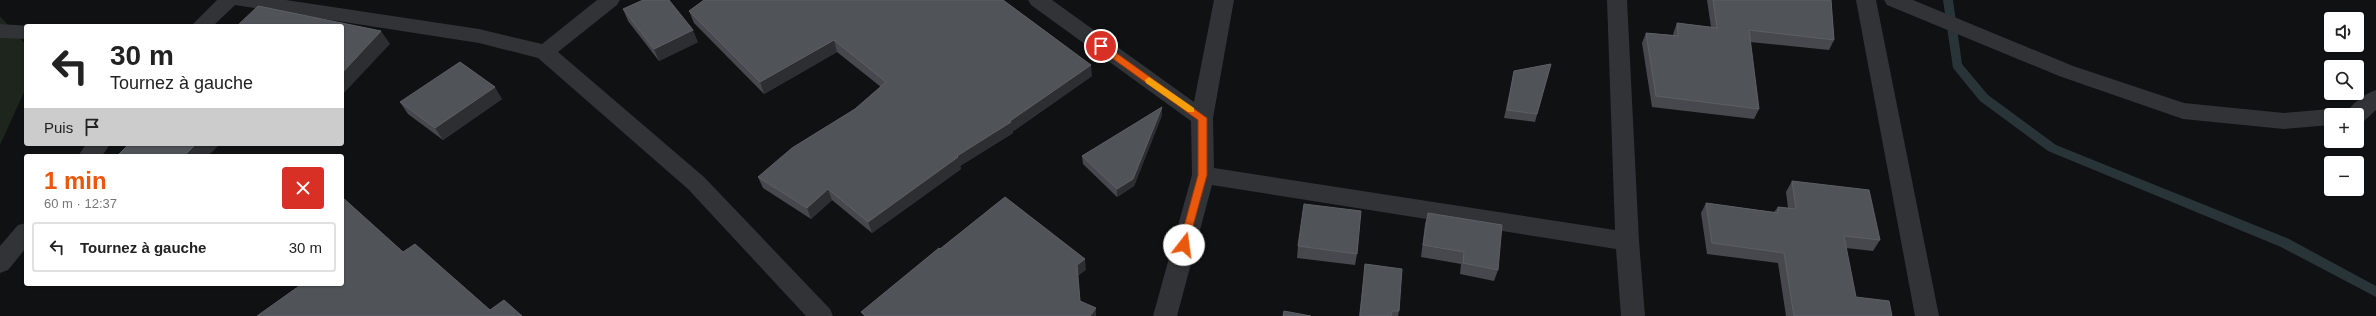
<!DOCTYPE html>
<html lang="fr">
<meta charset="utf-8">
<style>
:root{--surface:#fff;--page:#f6f6f6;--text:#222;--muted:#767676;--line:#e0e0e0;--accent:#ea580c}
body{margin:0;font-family:Arial,sans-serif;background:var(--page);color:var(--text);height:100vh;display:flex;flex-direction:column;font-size:15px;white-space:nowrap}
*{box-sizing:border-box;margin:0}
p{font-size:13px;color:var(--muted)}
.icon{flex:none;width:22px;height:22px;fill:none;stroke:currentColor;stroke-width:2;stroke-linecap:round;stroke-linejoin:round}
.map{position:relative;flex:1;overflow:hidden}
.side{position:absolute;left:24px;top:154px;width:320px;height:132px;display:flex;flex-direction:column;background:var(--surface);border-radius:4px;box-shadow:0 1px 3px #0004}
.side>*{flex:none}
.hud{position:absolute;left:24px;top:24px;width:320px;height:122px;border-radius:4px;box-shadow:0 1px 3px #0004;background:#fff;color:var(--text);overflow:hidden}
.fabs{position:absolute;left:2324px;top:12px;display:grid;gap:8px}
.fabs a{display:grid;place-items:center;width:40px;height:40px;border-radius:4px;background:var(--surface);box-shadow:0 1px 3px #0004;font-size:20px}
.pin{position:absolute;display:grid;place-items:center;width:34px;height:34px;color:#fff;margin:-17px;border:2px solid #fff;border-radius:50%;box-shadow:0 1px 4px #0007}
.me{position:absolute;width:44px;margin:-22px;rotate:15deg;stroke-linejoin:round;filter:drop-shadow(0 0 3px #0008)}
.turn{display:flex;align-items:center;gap:14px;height:84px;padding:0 20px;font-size:18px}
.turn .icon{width:52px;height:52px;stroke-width:2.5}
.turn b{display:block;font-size:28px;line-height:34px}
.then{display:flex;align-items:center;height:38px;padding:0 20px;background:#0003;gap:8px;font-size:15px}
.round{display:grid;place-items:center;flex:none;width:42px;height:42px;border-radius:4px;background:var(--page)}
.headline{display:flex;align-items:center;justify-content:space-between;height:68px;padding:0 20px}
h1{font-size:24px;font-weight:600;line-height:30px;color:var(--accent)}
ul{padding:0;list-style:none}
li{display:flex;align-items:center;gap:12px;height:50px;margin:0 8px 6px;padding:0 12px;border:2px solid var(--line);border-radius:4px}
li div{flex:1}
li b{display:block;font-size:15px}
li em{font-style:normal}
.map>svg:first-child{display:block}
</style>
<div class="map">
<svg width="2376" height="316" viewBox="0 0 2376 316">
<rect width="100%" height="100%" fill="#101112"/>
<path fill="#1d251d" d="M0,16L26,45V88L0,145Z"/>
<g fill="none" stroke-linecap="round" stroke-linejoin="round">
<path fill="#283438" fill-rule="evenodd" d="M1943,0H1953L1962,64L1988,95L2056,145L2289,239L2376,286V297L2281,247L2048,151L1980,101L1953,68Z"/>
<g fill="#313337" fill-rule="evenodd">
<path d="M217,0H286L479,29L542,44L597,0H620L617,5L558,52L704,177L830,309L833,316H806L688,189L538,58L479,43L235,5L213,26H191Z"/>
<path d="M1028,0H1052L1194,102L1214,0H1234L1213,118L1214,168L1615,230L1607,0H1627L1639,241L1645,316H1621L1616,249L1212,185L1177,316H1153L1192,175L1191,121L1031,5Z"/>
<path d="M1856,0H1876L1939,316H1915Z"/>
<path d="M1884,0H1913L2073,66L2184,103L2284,113L2331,109L2339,111L2341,115H2331V125L2284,129L2183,119L2059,76L1887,5Z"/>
<path d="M0,24L30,26H26V39L0,38Z"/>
<path d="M2376,90V110L2364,121L2357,123V115H2345C2351,104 2364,94 2376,90Z"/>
<path d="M86,144H110L102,156H78Z"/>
<path d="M26,223V248L8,270L0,273V246L18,225Z"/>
</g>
</g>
<g fill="#46484d">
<path d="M1707,0H1831L1834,40L1829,50L1750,42L1759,109L1754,119L1652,107L1642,43L1646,33L1673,35V34L1677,23L1711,27Z"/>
<path d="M623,9L698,42L659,61L628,21Z"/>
<path d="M689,11L1092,76L1012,132L1013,133L960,166L961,169L872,233L832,200L811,219L763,188L758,177L855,109L881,87L837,52L764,94L694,23Z"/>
<path d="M1551,64L1535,122L1504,118L1514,71Z"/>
<path d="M502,99L443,140L408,114L400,102Z"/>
<path d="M1162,115L1134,186L1117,197L1083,164L1082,156Z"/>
<path d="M1792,181L1880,240L1873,251L1846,248L1856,297L1892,316H1786L1778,263L1707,254L1701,213L1706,203L1774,212L1778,207L1788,208L1786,192Z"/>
<path d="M1428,213L1498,270L1494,281L1460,274L1461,264L1421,257L1425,224Z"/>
<path d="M1298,246L1357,254L1355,265L1297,258Z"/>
<path d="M1365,264L1399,311L1398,316H1359L1364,275Z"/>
</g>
<g fill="#2c2e31">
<path d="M693,30L698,42L659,61L654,49Z"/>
<path d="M381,31L390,44L342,95V73Z"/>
<path d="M834,40L837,52L764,94L760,82Z"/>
<path d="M1091,65L1092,76L1012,132L1013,133L960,166L961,169L872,233L868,222L957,156L1010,121Z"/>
<path d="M495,87L502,99L443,140L435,128Z"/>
<path d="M1162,107V115L1134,186L1117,197V189Z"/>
<path d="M196,144H220L208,156H184Z"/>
<path d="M828,189L832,200L811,219L807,208Z"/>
<path d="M1085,259L1086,270L1078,276L1081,311L1077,265Z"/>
<path d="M1096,308V316H1090Z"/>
</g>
<g fill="#505358" stroke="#5c6066">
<path d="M643,0H669L693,30L654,49L623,9Z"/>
<path d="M704,0H1003L1091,65L1010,121L1011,122L957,156L958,157L868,222L828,189L807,208L758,177L792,148L855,109L886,82L834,40L760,82L689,11Z"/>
<path d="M1713,0H1831L1834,40L1749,30L1759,109L1656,96L1646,33L1678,36L1677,23L1717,28Z"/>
<path d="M258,6L381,31L342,73V26H237Z"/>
<path d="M460,62L495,87L435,128L400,102Z"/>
<path d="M1551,64L1537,114L1507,110L1514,71Z"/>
<path d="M1162,107L1133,179L1117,189L1082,156Z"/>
<path d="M129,144H196L184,156H117Z"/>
<path d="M1792,181L1869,190L1880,240L1844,236L1856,297L1889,301L1892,316H1794L1784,253L1712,243L1706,203L1778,213V207L1796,209Z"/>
<path d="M342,197L403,252L415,244L490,310L504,300L522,316H257L302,284H342Z"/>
<path d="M1005,197L1085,259L1077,265L1080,301L1096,308L1090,316H865L861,312L939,248L940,249Z"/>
<path d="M1304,204L1361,211L1357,254L1298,246Z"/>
<path d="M1428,213L1502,225L1498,270L1463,263L1464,252L1423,245Z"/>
<path d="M1365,264L1402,269L1399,311H1392L1391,316H1360Z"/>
<path d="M1284,311L1311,316H1283Z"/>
</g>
<path fill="#ea580c" stroke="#983908" d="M1101,42L1207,118V175L1187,248H1180L1179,245L1198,175V120L1098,48L1097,46Z"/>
<path fill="#f59e0b" d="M1149,77L1194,108V112H1188L1146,83L1145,80Z"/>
</svg>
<div class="fabs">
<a><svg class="icon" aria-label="sound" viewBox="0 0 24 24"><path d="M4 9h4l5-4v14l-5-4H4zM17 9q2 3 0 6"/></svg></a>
<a><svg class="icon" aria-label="search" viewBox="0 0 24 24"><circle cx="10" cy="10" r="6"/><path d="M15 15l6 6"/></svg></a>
<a>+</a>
<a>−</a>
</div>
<div class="pin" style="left:1101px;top:46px;background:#d93025"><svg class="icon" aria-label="arrive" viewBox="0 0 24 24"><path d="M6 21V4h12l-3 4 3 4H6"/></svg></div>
<svg class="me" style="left:1184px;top:245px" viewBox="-20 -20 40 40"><circle r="19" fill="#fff"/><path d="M0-13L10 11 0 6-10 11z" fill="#ea580c"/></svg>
<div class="hud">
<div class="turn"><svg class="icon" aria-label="left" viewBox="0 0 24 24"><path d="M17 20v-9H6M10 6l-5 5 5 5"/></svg><div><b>30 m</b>Tournez à gauche</div></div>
<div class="then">Puis<svg class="icon" aria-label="arrive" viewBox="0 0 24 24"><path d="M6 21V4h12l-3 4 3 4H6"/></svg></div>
</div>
<section class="side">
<div class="headline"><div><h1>1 min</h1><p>60 m · 12:37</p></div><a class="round" style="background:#d93025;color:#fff"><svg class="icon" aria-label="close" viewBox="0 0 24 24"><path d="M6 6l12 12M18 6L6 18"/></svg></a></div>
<ul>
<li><svg class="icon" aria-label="left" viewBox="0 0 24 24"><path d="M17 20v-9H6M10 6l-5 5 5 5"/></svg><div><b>Tournez à gauche</b></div><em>30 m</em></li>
</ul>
</section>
</div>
